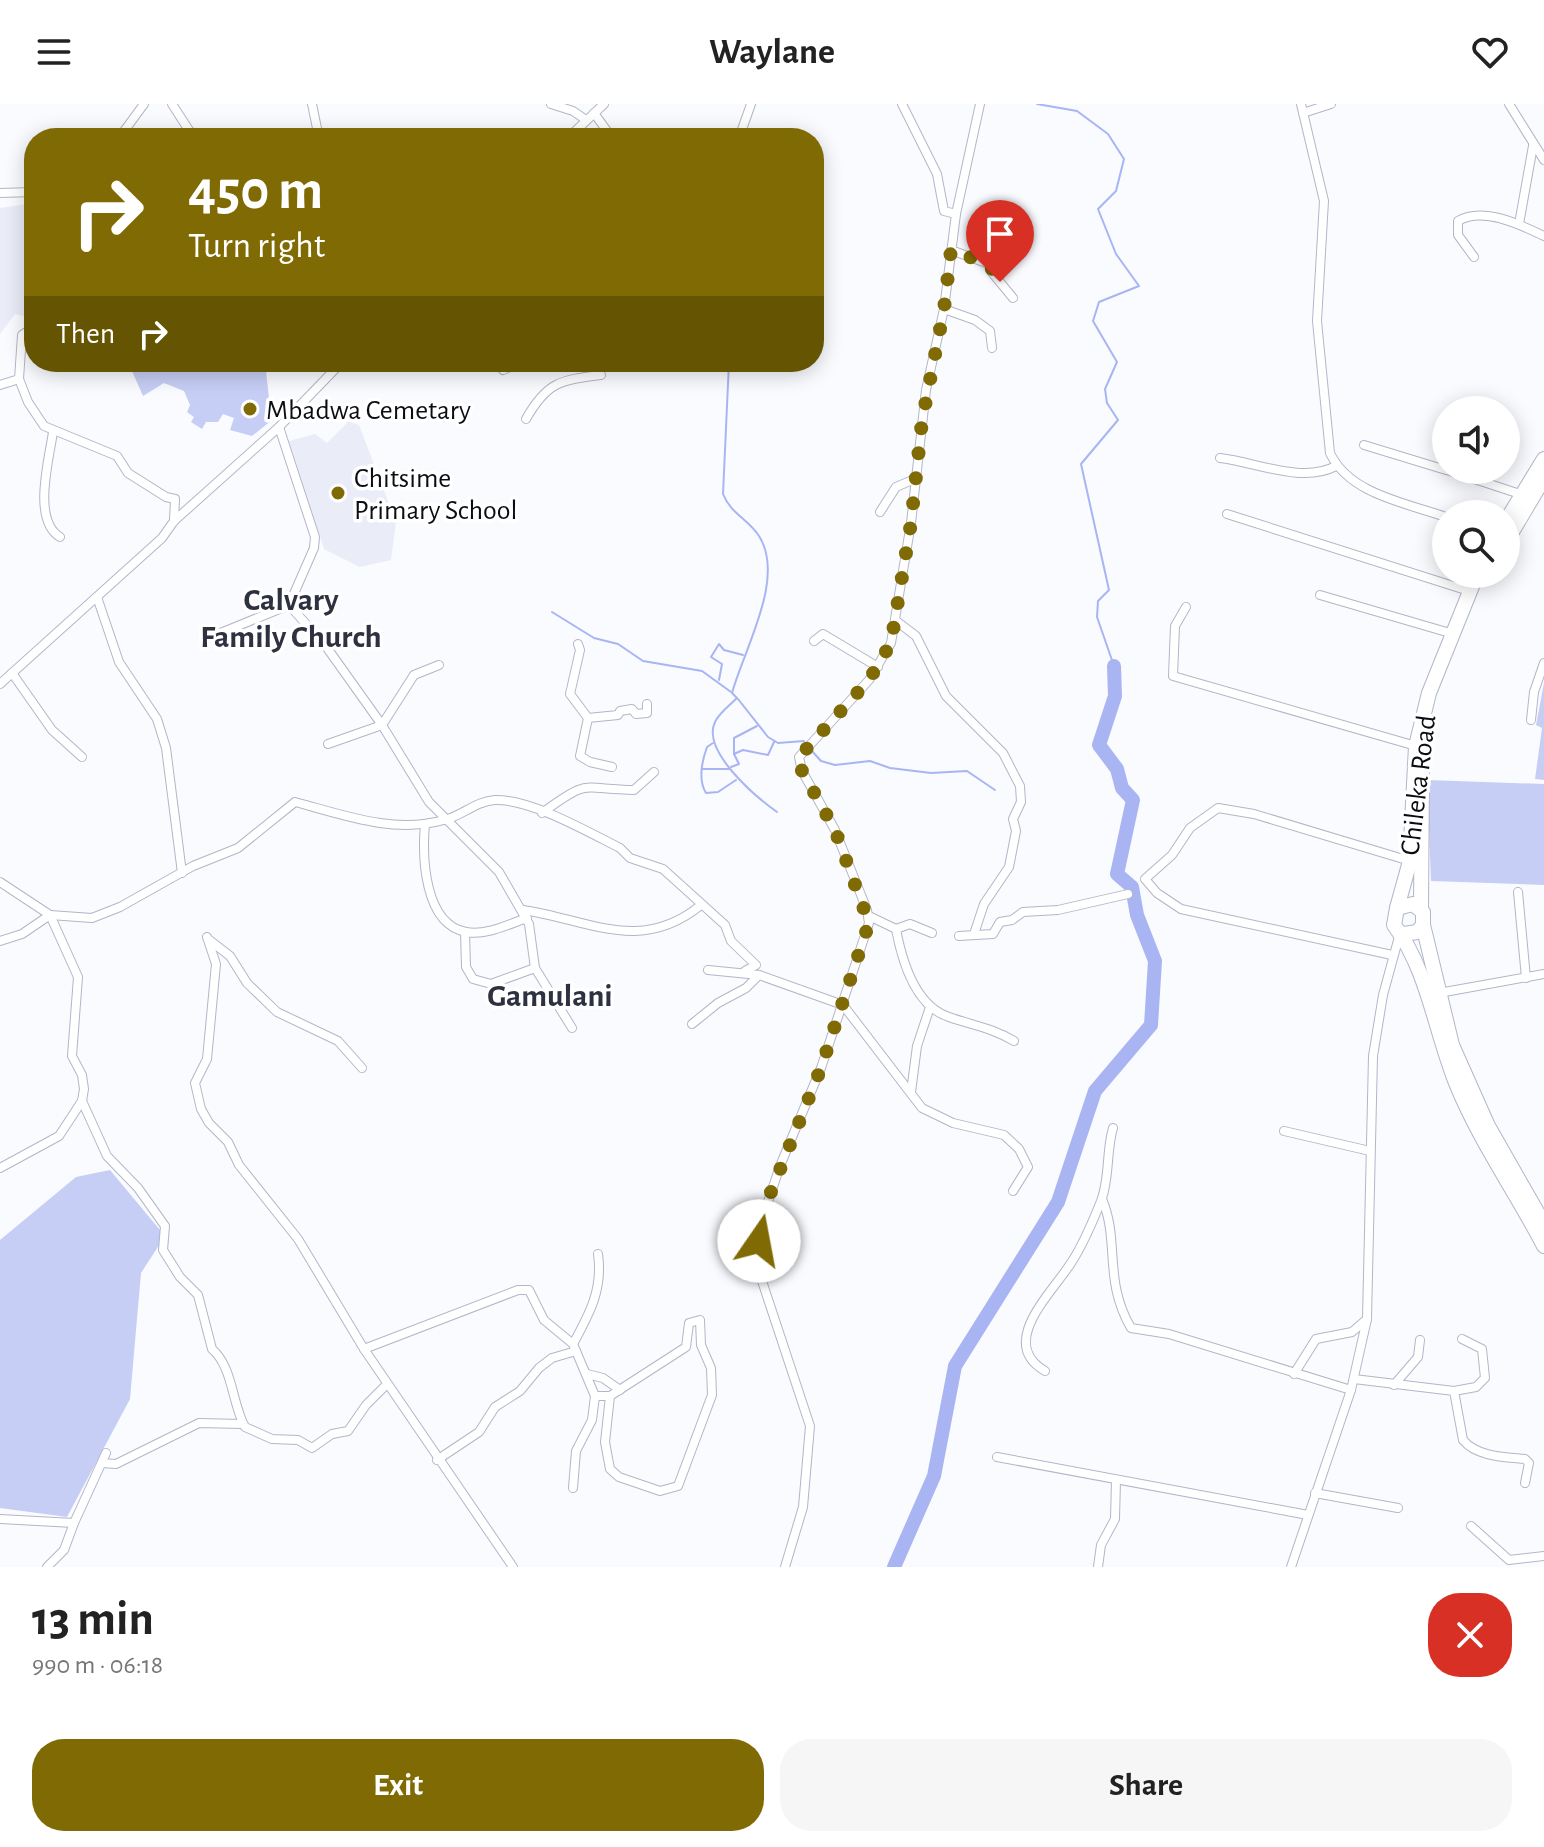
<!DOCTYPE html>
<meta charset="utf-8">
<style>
:root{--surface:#fff;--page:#f6f6f6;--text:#222;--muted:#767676;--accent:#7f6a03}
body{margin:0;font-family:"Alegreya Sans",sans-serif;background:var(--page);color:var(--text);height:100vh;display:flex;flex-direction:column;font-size:30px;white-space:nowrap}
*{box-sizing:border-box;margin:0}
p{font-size:26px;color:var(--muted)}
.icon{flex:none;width:44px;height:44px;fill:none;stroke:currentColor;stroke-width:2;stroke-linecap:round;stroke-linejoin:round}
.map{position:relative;height:1463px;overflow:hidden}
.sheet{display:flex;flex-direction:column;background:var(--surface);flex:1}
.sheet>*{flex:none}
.guide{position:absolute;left:24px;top:24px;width:800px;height:244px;border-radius:32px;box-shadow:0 4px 20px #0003;background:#7f6a03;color:#fff;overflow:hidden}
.fabs{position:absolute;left:1432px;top:292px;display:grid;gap:16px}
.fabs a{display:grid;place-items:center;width:88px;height:88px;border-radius:50%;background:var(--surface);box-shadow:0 4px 20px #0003;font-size:40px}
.pin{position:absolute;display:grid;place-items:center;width:68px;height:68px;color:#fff;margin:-82px -34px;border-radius:50% 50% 50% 0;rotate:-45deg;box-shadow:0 0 8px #0007}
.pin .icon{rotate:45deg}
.me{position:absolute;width:88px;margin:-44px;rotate:12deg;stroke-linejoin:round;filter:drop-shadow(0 0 6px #0008)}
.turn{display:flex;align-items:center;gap:28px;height:168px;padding:0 32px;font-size:36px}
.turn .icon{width:104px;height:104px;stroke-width:2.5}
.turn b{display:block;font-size:56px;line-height:68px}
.then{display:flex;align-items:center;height:76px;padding:0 32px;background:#0003;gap:16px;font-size:30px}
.round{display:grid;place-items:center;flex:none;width:84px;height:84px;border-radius:32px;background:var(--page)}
.summary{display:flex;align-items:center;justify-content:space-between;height:136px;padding:0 32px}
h1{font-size:48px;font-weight:700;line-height:60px}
.button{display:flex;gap:16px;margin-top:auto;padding:16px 32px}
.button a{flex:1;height:92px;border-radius:32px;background:var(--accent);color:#fff;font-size:32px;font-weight:700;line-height:92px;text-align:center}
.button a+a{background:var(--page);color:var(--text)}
header{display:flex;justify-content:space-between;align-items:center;height:104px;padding:0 32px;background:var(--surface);font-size:36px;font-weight:700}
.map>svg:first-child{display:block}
</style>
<header><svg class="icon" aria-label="menu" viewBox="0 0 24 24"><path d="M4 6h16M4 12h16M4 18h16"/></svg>Waylane<svg class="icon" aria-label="heart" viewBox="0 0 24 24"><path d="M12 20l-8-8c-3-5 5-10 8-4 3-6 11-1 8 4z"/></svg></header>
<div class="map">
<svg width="1544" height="1463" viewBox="0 0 1544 1463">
<rect width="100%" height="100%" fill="#fafbff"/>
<g fill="#eaedf8">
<path d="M34,99V215L15,210L0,230V104Z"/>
<path d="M349,317L359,321L396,418L391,456L360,463L324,445L289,337L315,330L327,339Z"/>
</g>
<g fill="#c6cef5">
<path d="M128,258H265L270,303L277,312L252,332L230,326L234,314L223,310L218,318H206L202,325L191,318L194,313L187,308L190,301L184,287L164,279L143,292Z"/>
<path d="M1544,579V676L1535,675L1542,624L1536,621Z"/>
<path d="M1427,676L1544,680V781L1431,777Z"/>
<path d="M110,1066L165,1132L141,1169L130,1295L67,1413L0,1404V1136L76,1073Z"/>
</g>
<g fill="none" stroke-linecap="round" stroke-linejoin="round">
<g stroke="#a9b5f3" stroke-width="2">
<path d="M1037,0L1077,7L1108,30L1124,55L1116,87L1098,105L1116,150L1139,182L1099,198L1093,217L1117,258L1105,285L1107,299L1118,316L1081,360L1109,486L1098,497L1097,513L1114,562"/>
<path d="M729,258L723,390C731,410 748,415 759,432C786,474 744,545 732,589L737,594C730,601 719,609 715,618C701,647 756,693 777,708"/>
<path d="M552,508L594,534L618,540L643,557L702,567L731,588"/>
<path d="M719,576L722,560L711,553L719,540L724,546L743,551"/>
<path d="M738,595L768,633L778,639L804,637"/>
<path d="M713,639L707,643C702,657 698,676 706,689L718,688L736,676"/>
<path d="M811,646L821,657L835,661L870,657L890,664L931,669L967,667L995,686"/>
<path d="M734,650L743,646L768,651L774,638"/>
<path d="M731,663L739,660L734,650V634L757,622"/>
<path d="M702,665H730"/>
</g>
<path stroke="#a9b5f3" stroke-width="14" d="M894,1463L934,1372L955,1262L1058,1098L1095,987L1151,921L1155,857L1137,811L1132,783L1117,770L1133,696L1122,684L1117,665L1099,641L1115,592L1114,562"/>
<g stroke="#b1b6c9" stroke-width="10">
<g id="minor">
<path d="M172,0L194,34"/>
<path d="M312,0L319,34"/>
<path d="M551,0L573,7L586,16"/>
<path d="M902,0L937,70L944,107L956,110"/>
<path d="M1301,0L1324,97L1317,217L1330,349C1349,390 1406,399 1446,413"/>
<path d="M1509,0L1544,56"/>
<path d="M594,9L612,34"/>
<path d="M1303,9L1331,0"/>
<path d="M119,34L144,0"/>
<path d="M568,34L604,0"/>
<path d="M739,34L751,0"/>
<path d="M0,89L34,88"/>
<path d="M1519,120L1533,42"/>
<path d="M951,146L989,160L990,166L1013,194"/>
<path d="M1474,153L1458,131V117C1483,102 1521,121 1544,132"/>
<path d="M944,205L975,216L990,227L992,244"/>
<path d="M498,258L503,266L521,258"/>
<path d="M19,275L28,298L44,322L117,352L128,369L166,393L175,395L174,417"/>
<path d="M0,281L19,275L22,231L34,223"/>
<path d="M526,315C547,278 560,276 601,271"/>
<path d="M279,323L315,433L314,444L289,501L325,541L382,621L429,698L499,768L529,820L535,864L572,924"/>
<path d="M53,328C49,356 32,416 60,433"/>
<path d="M1364,341L1446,366"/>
<path d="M1220,354C1256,358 1302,380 1336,362"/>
<path d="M1447,366L1523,391"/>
<path d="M880,408L896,383L917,374"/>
<path d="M1227,410L1469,487"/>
<path d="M1320,491L1450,529"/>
<path d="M97,493L119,558L157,615L166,644L182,769"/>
<path d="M1186,503L1175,522L1173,572L1416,642"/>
<path d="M895,516L916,532L946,592L1003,649L1020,682L1021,698L1013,715L1016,727L1009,763L984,800L974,830"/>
<path d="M206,535L289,501"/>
<path d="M814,537L823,530L878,563"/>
<path d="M578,540L580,546L570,590L588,614L580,652L590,658L612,663"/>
<path d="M12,569L52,626L82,653"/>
<path d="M0,580L162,434L174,417L279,323L342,258"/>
<path d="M588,614L618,611L620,607L632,605L636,610L647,609V600"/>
<path d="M1531,616L1534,588L1544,559"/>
<path d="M328,640L382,621L414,571L439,561"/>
<path d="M542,709C590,674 579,685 634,686L654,668"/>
<path d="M425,720C422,753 424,820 466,828C486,832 509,820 527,814"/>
<path d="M0,778L50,811L78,873L72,952L82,971L84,985L82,997L59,1032L0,1064"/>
<path d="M1518,788L1526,874"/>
<path d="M523,806C587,815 640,851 701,801"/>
<path d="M869,812L896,825"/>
<path d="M896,825C902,857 915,902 949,913C971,921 993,924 1014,937"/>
<path d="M896,825L910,820L932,829"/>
<path d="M465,828L466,863L473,875L491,880L535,864"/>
<path d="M959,832L993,830L1000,818L1012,816L1023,808L1058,806L1128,790"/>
<path d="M207,833L216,860L207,955L195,979L201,1005L209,1019L228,1038L239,1061L298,1135L364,1245L513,1463"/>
<path d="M208,835L230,852L247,879L277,908L338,937L362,964"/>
<path d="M0,837L22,830L50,811L92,814L120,803L193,762L238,744L295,698C344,711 393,730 444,716C462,712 476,697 495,696C531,695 588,728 620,744L630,754L663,765L725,821L731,837L756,861L745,867"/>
<path d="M1392,851L1181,805L1157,789L1145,775L1172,751L1190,724L1218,704L1254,710L1410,757"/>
<path d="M708,866L759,871L843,901L922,1004L953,1019L1004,1031L1019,1045L1028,1063L1013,1087"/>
<path d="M1439,889L1544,870"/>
<path d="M692,920L718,899L746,884L759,871"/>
<path d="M911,988L917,942L930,903"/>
<path d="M82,997L107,1052L138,1084L165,1122L163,1146L180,1173L198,1191L212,1245C233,1263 232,1300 245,1323L272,1335L298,1336L312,1344L332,1330L348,1327L366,1301L387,1280"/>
<path d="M1284,1027L1370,1047"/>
<path d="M1102,1095C1120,1137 1103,1176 1131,1224L1169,1230L1351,1286"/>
<path d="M573,1240C590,1209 603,1185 598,1150"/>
<path d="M364,1245L518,1186H529L544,1216L573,1240L595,1292L592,1316L576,1347L573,1384"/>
<path d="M1045,1267C997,1239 1052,1189 1071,1159C1083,1141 1093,1117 1101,1097C1110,1074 1106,1047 1113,1024"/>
<path d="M587,1270L603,1274L620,1286"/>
<path d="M1294,1270L1316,1235L1352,1228L1367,1215"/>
<path d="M1354,1275L1454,1287L1463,1336C1477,1353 1505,1353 1525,1355L1529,1359L1525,1379"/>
<path d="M1394,1281L1418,1253L1420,1236"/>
<path d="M1454,1287L1476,1283L1485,1274L1482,1245L1462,1235"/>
<path d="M595,1292H610L686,1243L689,1219L700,1216L701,1241L711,1264L712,1291L678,1382L660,1387L619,1373L610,1365L605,1338L610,1292"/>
<path d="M997,1353L1308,1411"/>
<path d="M437,1356L479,1328L495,1303L520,1287L539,1264L552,1254L576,1247"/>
<path d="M102,1359L116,1360L199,1319L243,1320"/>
<path d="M1315,1389L1398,1404"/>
<path d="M0,1415L74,1419L106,1349"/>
<path d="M1471,1422L1509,1456L1544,1452"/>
<path d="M47,1463L64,1446L74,1419"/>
<path d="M785,1463L803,1403L810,1322L762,1177L760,1122L780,1062L821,964L869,819L867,806L835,726L802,667L799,653L869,576L891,539L911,419L926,286L944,205L956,110L980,0"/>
<path d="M1098,1463L1101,1441L1115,1415L1116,1376"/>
<path d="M1291,1463L1351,1286L1367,1215L1373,952L1383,891L1400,829"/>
</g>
</g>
<g stroke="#b1b6c9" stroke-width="16">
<g id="trunk">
<path d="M1506,417L1544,355"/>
<path d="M1506,438L1544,374"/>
<path d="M1397,804L1410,757L1416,642L1429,589L1477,470"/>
<path d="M1421,805L1422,666"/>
<path d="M1423,821L1452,941L1488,1022L1544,1120"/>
<path d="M1404,830L1417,828L1423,821V808L1413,800L1397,804L1394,821C1428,866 1435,927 1456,979C1479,1036 1516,1088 1544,1142"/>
</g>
</g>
<use href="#minor" stroke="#fff" stroke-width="8"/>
<use href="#trunk" stroke="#fff" stroke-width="14"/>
</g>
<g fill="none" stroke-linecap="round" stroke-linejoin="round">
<path stroke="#7f6a03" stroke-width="14" stroke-dasharray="0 25.2" d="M759,1137L769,1093L821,964L869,819L835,726L802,667L799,653L869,576L891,539L911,419L922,317L944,205L951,146L989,160L1000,178"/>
</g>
<g fill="#7f6a03" stroke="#fff" stroke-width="3">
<circle cx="250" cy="305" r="8"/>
<circle cx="338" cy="389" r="8"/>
</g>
<g text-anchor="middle" stroke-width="7" stroke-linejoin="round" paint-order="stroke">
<g font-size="28" fill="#0b0d13" stroke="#fff" text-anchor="start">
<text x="266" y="315">Mbadwa Cemetary</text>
<text x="354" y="383">Chitsime<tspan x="354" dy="32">Primary School</tspan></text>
</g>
<g font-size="28" fill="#0b0d13" stroke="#fff">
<text transform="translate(1417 681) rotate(-83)" y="10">Chileka Road</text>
</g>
<g font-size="32" font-weight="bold" fill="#2d3140" stroke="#fff">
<text x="291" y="506">Calvary<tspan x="291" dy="37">Family Church</tspan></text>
<text x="550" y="902">Gamulani</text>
</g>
</g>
</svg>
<div class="fabs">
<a><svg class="icon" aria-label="sound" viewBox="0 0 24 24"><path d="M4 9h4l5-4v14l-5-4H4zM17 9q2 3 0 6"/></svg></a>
<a><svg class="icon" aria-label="search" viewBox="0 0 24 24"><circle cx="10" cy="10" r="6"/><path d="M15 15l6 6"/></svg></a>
</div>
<div class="pin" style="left:1000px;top:178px;background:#d93025"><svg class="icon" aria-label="arrive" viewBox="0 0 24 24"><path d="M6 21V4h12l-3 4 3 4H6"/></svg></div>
<svg class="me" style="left:759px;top:1137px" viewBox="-20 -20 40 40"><circle r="19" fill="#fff"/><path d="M0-13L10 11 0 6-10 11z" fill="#7f6a03"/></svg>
<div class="guide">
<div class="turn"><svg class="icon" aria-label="right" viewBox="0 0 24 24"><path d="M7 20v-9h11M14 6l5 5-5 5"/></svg><div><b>450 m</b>Turn right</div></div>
<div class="then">Then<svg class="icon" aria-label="right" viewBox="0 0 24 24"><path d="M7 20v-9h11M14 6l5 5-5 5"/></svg></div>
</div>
</div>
<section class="sheet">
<div class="summary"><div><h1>13 min</h1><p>990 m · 06:18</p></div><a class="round" style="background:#d93025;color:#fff"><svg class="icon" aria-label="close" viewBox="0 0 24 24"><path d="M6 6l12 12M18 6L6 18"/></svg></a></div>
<div class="button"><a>Exit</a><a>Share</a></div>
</section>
